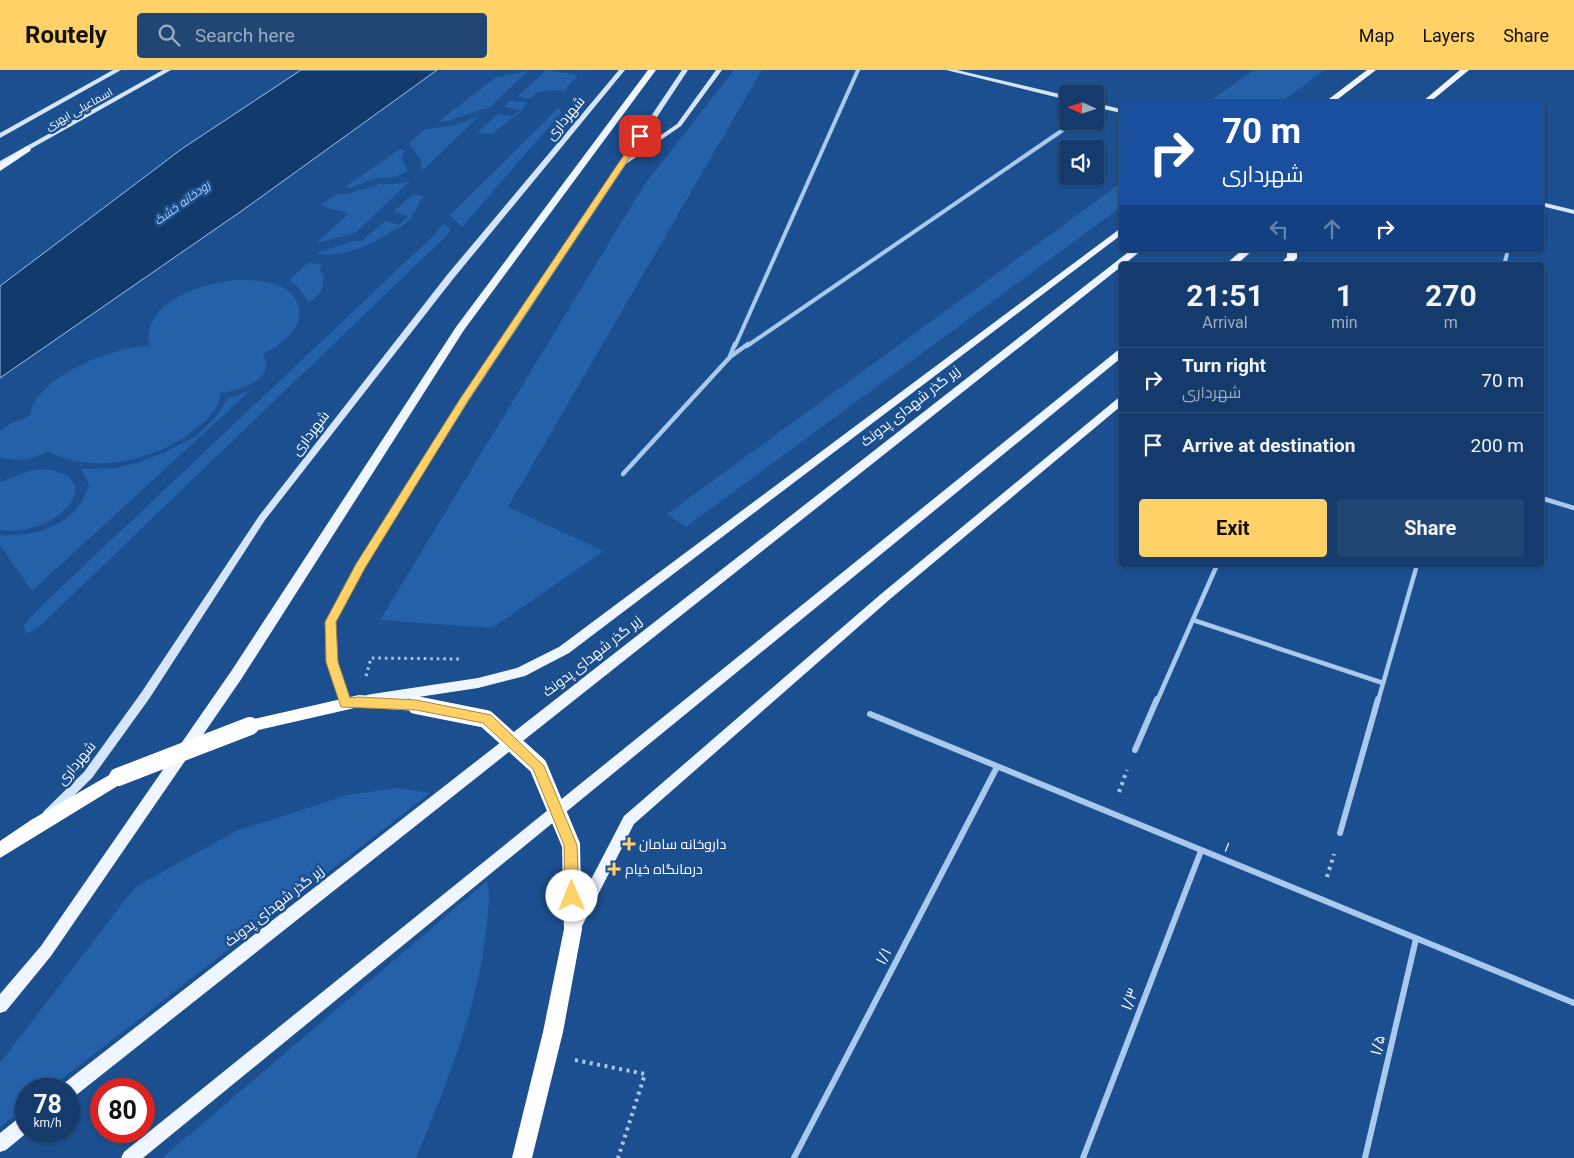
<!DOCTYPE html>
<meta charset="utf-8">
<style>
:root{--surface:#143b6b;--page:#214673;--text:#f1f3f6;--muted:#9dadc1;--line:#33557e;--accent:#ffd166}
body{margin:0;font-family:Roboto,Cairo,sans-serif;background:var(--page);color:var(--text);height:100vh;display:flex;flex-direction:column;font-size:19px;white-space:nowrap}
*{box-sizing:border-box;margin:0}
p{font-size:16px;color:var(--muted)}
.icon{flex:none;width:28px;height:28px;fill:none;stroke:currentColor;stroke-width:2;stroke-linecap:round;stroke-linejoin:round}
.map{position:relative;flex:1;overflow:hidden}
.drawer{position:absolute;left:1119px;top:192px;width:425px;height:305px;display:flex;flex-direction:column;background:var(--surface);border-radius:5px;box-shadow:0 1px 4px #0004,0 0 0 1px var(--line)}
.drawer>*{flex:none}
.guide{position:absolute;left:1119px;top:30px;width:425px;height:152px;border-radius:5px;box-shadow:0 1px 4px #0004,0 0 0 1px var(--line);background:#1a4fa0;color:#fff;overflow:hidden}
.needle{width:32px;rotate:273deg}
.fabs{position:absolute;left:1059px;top:15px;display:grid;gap:10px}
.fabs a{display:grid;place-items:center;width:45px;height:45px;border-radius:5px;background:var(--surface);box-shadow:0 1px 4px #0004,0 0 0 1px var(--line);font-size:25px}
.speed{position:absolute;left:15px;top:1008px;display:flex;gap:10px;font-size:25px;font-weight:700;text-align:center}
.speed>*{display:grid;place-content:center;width:65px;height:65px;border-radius:50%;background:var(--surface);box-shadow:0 1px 4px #0004,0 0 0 1px var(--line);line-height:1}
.speed small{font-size:12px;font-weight:400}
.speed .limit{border:8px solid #d22;background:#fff;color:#111}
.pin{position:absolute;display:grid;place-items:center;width:42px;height:42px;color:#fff;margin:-21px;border-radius:10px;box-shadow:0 2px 8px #0006}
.me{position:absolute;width:55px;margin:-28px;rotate:359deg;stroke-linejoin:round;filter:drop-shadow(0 0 4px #0008)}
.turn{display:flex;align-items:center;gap:18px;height:105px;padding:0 20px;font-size:22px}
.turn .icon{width:65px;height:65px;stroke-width:2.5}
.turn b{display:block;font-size:35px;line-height:42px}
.lanes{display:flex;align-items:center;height:48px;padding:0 20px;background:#0003;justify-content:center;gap:25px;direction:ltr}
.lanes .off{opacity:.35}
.eta{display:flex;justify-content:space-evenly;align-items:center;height:85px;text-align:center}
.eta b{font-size:30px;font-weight:700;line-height:35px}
.cta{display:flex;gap:10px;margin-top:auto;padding:10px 20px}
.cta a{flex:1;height:58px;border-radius:5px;background:var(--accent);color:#111;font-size:20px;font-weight:700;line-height:58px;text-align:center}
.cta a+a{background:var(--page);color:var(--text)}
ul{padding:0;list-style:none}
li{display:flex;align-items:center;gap:15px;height:65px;padding:0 20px;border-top:1px solid var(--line)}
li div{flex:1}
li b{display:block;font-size:19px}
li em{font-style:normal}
header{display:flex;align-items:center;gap:30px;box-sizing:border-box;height:70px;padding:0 25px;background:var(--accent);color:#111}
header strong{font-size:24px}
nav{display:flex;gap:28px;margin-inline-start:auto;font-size:18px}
.search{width:350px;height:45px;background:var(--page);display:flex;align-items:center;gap:12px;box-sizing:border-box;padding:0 18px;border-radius:5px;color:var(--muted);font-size:19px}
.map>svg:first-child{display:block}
</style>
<header>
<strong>Routely</strong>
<div class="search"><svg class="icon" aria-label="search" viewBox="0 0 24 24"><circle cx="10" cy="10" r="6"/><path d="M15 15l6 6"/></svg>Search here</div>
<nav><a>Map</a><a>Layers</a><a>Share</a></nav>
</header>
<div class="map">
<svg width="1574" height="1088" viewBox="0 0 1574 1088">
<rect width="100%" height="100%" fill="#1b4f8f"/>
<g fill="#2461a8">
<path d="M546,0L578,5L564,21C550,20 539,19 529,29L517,27Z"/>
<path d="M734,0H762L508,437L604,481L492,558L380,550L644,115Z"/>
<path d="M1254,0H1325L1281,32H1208Z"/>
<path d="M528,1L490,37L447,51H439L496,7Z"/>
<path d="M509,31L527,32C522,45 502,54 492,64L477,63L498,44L513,46L520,40L505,37Z"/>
<path d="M558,38L562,42L462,157L450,145Z"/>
<path d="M479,46L422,101L421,90L409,73L425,59L452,56Z"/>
<path d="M400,79L405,81L401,87L408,101L396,107L377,108L350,118L346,116Z"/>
<path d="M410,111L355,163L316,173L348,144L320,135L337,124H347L380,114H397Z"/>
<path d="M1121,113V137L686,457L667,444Z"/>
<path d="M413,124L424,126C417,134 414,146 407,152C402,157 399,158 394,160C389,162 385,166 381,168C362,179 338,187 317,184L318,182L354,171H362L385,151L399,155L408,146L393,142Z"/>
<path d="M443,154L449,157L450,161L445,167L39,557L26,564L24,555L35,542L432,167Z"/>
<path d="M309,192L322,195L320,200L324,206L321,222L309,233L298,217L289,210Z"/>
<path d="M233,210C247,210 261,210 275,214C298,221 308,245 291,264C283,273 273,279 263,284C278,308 240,321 221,323C220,337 208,349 198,357C159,390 94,406 48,381C33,390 16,392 0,387V361L10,354L30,346C36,306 114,276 150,276C149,271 147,265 149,260C158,226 203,215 233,210Z"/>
<path d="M251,320L32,521L0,475V465C37,467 78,454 89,415L81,399L114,398L136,393L163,383L196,366L216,347L227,329Z"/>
<path d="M43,399C88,403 82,433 49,451C34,459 17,463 0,460V412L29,401Z"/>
<path d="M399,718L430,723L49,1019H26V1037L0,1057V993L135,817L236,761L348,725Z"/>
<path d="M487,811C491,825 488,839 487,853C479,934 447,1014 416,1088H162Z"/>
</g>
<path fill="#123a6d" stroke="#9cc4f0" d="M301,0H437L243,140L0,308V216L183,78Z"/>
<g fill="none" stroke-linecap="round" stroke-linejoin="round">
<path stroke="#a9c9ee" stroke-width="3" stroke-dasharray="2.5 4" stroke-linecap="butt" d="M366,606L371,588L461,589"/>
<g stroke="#a9c9ee" stroke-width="4" stroke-dasharray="3 4.5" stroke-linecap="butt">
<path d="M1119,722L1127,700"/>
<path d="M1327,807L1334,784"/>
<path d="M575,990L645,1004L618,1088"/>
</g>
<g stroke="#a9c9ee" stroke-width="4">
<path d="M1504,195L1508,180"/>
<path d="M735,276L858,0"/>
<path d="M747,276L1076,51"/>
</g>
<g stroke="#a9c9ee" stroke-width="4.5">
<path d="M730,286L735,274"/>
<path d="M623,404L730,287L748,274"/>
<path d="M1541,428L1574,438"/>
<path d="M1193,550L1383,613"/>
<path d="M1157,631L1217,495"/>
<path d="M1378,631L1417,495"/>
</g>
<g stroke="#a9c9ee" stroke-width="6">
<path d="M870,644L1574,933"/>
<path d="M1135,680L1157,629"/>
<path d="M1340,763L1378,629"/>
<path d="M794,1088L997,697"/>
<path d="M1083,1088L1201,781"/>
<path d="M1365,1088L1416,869"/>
</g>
<g fill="#d6e6fa" fill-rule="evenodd">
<path d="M113,0H121L0,68V63Z"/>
<path d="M163,0H171L0,96V91Z"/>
<path d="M619,0H625L453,209L265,450L149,629L92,708L52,747L48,749L44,747L42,744L44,741L84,702L141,623L259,446L447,205Z"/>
<path d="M682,0H688L632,85L677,54L716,0H722L681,56L626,94L469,330L364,498L335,552L337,592L350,634L349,637H341L327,592L325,552L357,495L461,329Z"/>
<path d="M946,0H957L1068,26V30Z"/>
<path d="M1095,33L1121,39V43L1095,37Z"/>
<path d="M1541,132L1574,140V144L1541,136Z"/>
</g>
<g fill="#f0f6ff" fill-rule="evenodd">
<path d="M648,0H656L464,260L242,608L51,886L6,941L0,943V924L41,876L232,600L456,257Z"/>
<path d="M1367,0H1376L1334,32H1325Z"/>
<path d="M1460,0H1469L1430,32H1422Z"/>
<path d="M27,76L31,79L30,81L0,101V94Z"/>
<path d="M1121,158V165L569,583L525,606L478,618L372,634L367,633L365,629L367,625L372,624L478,608L517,598L559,577Z"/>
<path d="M1131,180H1142L75,1026L69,1028V1019H61L63,1014Z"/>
<path d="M1242,180H1253L1236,195H1225Z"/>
<path d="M1287,180H1297V188L1290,195H1279L1287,187Z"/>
<path d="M1121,280V288L143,1088H121L124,1082L1117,281Z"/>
<path d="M1121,328V336L889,530L634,754L580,860L575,862L570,860L567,855L570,850L624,746L881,524L1117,329Z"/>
<path d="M26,1045V1061H29L6,1080L0,1082V1063L20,1047Z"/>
</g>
<g fill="#fff" fill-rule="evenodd">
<path d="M359,625L416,629L422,631L424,635L422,639L416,641L359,637L250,662L244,661L242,656L244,651L250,650Z"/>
<path d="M118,700L124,702L126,707L124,712L0,788V771L31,750Z"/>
<path d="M571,768L577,770L580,775L582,859L563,962L532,1088H512L543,962L564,859L562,775L565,770Z"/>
</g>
<g stroke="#fff" stroke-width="18">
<path d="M416,635L486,649L538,696L571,775"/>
<path d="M118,707L250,656"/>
</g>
</g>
<path fill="#ffd166" stroke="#a68842" d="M638,64L644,66L469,329L365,498L336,552L338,592L350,628L359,627L416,630L491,645L544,696L577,775L579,826L577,830L572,832L567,830L565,826L564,775L533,699L483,653L416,640L341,637L326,592L325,552L356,494L460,329Z"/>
<g fill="#ffd166" stroke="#1b4f8f" stroke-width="2">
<path d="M626.5 766.5h5v5h5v5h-5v5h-5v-5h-5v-5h5z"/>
<path d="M611.5 791.5h5v5h5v5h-5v5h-5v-5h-5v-5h5z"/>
</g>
<g text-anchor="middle" stroke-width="5" stroke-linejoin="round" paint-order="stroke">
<g font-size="11" fill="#fff" stroke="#1b4f8f">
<text transform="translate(79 39) rotate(-29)" y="4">اسماعیلی ابهری</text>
</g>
<g font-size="12" font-style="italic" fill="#b5d3f5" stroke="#1b4f8f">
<text transform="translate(182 133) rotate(-36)" y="4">رودخانه خشک</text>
</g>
<g font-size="14" fill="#fff" stroke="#1b4f8f">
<text transform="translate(565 48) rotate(-50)" y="5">شهرداری</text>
<text transform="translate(910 336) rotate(-38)" y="5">زیر گذر شهدای پدونک</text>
<text transform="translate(310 363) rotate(-52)" y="5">شهرداری</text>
<text transform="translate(592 586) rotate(-38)" y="5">زیر گذر شهدای پدونک</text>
<text transform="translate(76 693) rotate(-50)" y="5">شهرداری</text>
<text transform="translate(1227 777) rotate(22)" y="5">۱</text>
<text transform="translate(274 836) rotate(-38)" y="5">زیر گذر شهدای پدونک</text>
</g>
<g font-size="14" fill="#fff" stroke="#1b4f8f" text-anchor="start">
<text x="639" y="779">داروخانه سامان</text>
<text x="625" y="804">درمانگاه خیام</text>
</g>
<g font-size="16" fill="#fff" stroke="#1b4f8f">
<text transform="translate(883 886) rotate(-63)" y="6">۱/۱</text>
<text transform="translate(1129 929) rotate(-69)" y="6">۱/۳</text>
<text transform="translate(1377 975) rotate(-77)" y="6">۱/۵</text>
</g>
</g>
</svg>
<div class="fabs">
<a><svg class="needle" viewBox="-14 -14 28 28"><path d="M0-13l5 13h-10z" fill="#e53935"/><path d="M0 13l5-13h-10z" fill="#9dadc1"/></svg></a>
<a><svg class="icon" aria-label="sound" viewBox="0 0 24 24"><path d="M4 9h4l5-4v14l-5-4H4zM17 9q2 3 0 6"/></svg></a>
</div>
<div class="speed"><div>78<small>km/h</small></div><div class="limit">80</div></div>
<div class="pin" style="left:640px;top:66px;background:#d93025"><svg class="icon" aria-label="arrive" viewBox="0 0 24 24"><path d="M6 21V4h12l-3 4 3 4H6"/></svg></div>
<svg class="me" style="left:572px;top:826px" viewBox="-20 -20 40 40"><circle r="19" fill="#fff"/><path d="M0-13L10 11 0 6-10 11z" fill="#ffd166"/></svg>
<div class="guide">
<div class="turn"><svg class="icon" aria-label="right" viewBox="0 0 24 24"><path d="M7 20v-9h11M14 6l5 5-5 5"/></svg><div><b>70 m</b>شهرداری</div></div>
<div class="lanes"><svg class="icon off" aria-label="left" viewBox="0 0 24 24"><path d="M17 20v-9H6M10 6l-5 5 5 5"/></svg><svg class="icon off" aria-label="ahead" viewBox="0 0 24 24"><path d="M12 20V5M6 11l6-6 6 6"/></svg><svg class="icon" aria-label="right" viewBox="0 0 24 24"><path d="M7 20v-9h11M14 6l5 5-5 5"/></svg></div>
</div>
<section class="drawer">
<div class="eta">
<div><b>21:51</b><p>Arrival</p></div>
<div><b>1</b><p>min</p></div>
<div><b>270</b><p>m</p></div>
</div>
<ul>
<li><svg class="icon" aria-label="right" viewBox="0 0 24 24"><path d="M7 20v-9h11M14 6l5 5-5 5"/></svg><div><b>Turn right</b><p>شهرداری</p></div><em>70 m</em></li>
<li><svg class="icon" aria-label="arrive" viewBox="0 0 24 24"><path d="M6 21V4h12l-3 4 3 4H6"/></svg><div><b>Arrive at destination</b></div><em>200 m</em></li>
</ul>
<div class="cta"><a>Exit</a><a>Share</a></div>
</section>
</div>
